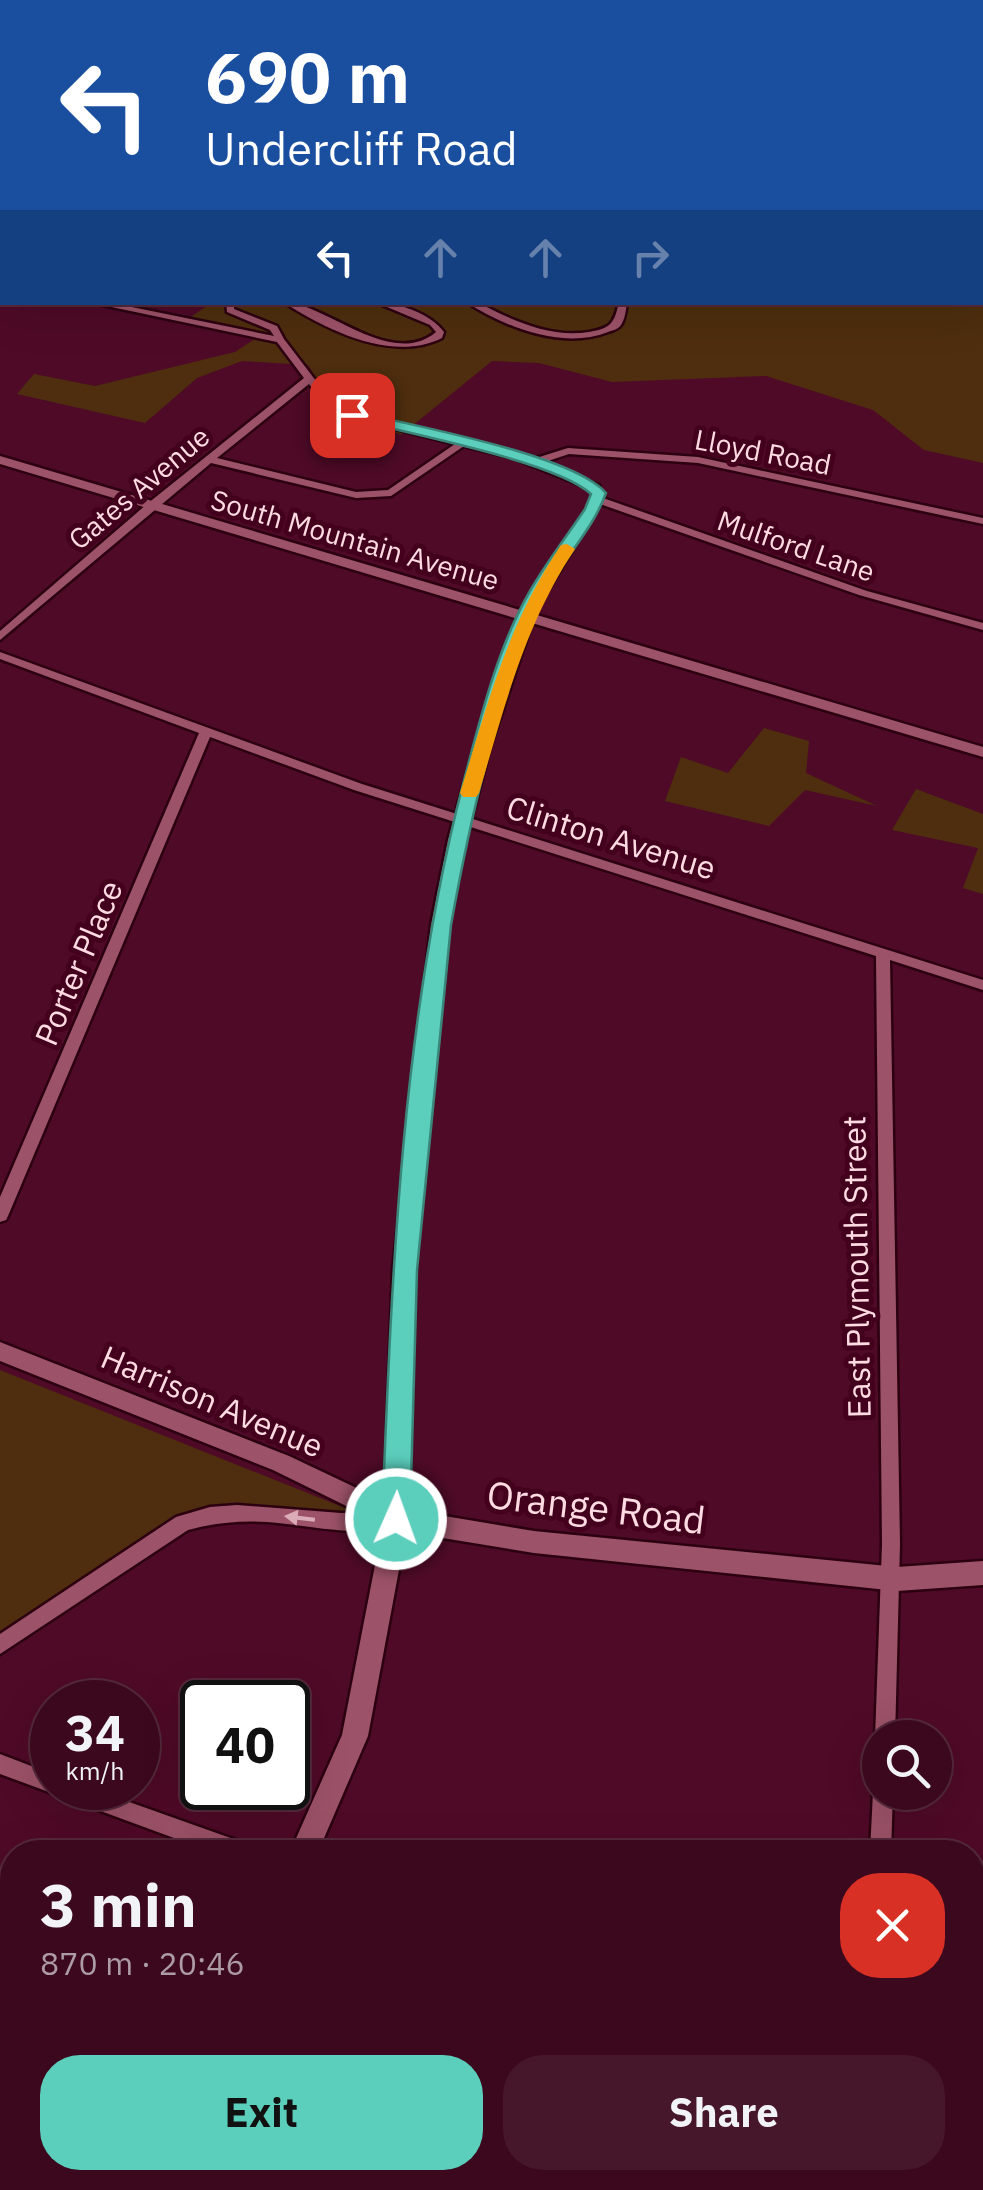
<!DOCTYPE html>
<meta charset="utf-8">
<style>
:root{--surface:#3b081d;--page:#46162a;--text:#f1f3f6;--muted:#ac9aa4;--line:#54293b;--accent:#5bcebc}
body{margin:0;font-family:"IBM Plex Sans",sans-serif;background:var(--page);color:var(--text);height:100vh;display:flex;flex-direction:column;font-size:38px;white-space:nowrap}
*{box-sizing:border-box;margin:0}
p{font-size:32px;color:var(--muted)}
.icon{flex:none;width:55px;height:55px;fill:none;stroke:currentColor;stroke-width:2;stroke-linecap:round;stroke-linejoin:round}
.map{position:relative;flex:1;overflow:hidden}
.drawer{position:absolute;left:0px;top:1840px;width:985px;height:350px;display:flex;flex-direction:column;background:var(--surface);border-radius:40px 40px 0 0;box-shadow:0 10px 40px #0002,0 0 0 2px var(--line)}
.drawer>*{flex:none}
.guide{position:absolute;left:0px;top:0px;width:985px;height:305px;box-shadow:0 10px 40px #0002,0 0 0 2px var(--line);background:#1a4fa0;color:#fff;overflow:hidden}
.controls{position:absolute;left:862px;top:1720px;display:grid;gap:20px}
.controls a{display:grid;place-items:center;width:90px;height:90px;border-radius:50%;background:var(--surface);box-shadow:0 10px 40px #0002,0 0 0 2px var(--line);font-size:50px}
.speed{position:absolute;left:30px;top:1680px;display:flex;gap:20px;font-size:50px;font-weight:700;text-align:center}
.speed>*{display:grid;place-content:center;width:130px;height:130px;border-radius:50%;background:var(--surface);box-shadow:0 10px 40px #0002,0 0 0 2px var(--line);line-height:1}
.speed small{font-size:25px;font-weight:400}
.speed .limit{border:5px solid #111;border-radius:15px;background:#fff;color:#111}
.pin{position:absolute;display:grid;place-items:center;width:85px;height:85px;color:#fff;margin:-42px;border-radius:20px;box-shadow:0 5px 15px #0006}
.me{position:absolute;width:110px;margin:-55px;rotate:2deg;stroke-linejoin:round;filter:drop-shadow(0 0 8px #0008)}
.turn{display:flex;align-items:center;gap:35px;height:210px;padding:0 40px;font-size:45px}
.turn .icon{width:130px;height:130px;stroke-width:2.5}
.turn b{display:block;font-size:70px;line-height:85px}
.lanes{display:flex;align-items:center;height:95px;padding:0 40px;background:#0003;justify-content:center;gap:50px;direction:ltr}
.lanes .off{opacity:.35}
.round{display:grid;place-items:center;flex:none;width:105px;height:105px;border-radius:40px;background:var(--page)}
.overview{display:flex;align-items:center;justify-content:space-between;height:170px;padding:0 40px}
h1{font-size:60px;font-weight:700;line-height:75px}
.cta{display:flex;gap:20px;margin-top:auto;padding:20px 40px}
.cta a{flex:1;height:115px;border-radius:40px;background:var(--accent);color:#111;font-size:40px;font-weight:700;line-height:115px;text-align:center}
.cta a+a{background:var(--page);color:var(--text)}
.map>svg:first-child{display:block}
</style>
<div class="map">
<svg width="983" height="2190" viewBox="0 0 983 2190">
<rect width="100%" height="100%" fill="#4f0a27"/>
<g fill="#4e2e0e">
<path d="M0,0H983V463L924,450L873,410L766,376L612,382L539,363L492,361L401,435L333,407L308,365L242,361L197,378L145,423L17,394L34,374L95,386L235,352L258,337L185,321L211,303L982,302V2H2V196Z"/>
<path d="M764,728L809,741L806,773L877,806L805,790L769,826L665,801L681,757L728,773Z"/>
<path d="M916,789L983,814V894L963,888L978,848L892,830Z"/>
<path d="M0,1370L360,1514L183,1523L0,1645Z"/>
</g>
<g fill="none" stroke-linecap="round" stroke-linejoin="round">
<path stroke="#842148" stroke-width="2.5" d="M684,2H697"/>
<g stroke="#2c0010" stroke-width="5">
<g id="minor">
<rect x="0" y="127" width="2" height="5"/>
<path d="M0,278L2,279V283L0,284Z"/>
<path d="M88,302H107L274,336L270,330L227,312L226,302H234V309L277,326L284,339L329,398L355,413L533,459L568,448L698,457L983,518V524L698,463L569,454L542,463L599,485L603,498L867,591L983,623V630L859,595L600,504L532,617L526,620L522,619L520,617L593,500L590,489L513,458L464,446L391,496L356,498L211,463L0,640V631L147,504L304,378L277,342ZM309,384L323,402L349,417L455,444L388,490L356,492L217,458Z"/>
<path d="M283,302C325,302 391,370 436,332L430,325L375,302C398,302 431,314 444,332L442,338C392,363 327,330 283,302Z"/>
<path d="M466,302C480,302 490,309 503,315C530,327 559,337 589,332C611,328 614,324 619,302H627C626,310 625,319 621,325C617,330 613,330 608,332C562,350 505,327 466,302Z"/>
<path d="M0,652L362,784L983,980V990L890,960L900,1544L895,1738H880V1746L875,1738L882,1544L876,956L354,790L210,737L8,1216L6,1220L0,1222V1197L199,733L0,659Z"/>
<path d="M237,1505L341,1513L396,1511L403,1513L405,1519L403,1525C360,1539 310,1525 267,1522C240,1520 214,1523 188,1530L0,1654V1634L176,1517L210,1507Z"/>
<path d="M0,1754L52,1774V1788H90L239,1841L246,1845L250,1852H212L0,1774Z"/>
<path d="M880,1783V1792H893L891,1852H870L873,1792L876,1785Z"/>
<path d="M972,1943L983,1945V1967L972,1965Z"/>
<path d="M623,2178H663L673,2182L677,2190H635L627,2186Z"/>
<path d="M834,2178H858L856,2190H832Z"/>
</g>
</g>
<g stroke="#2c0010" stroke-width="5">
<g id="tertiary">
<path d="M0,456L983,747V757L532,623L490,748L466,840L449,925L415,1270L409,1510L534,1531L897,1567L983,1561V1585L897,1591L534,1553L406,1532L368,1736L318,1852H290L342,1735L383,1524L273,1470L0,1361V1342L289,1456L384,1501L393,1270L431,925L448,840L474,748L518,619L0,464Z"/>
<path d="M148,2178H181L176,2190H143Z"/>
</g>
</g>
<use href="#minor" fill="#9c5268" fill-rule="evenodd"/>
<use href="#tertiary" fill="#9c5268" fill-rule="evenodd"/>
</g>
<defs><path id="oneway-solid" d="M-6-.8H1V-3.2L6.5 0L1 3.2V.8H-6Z" transform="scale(2.5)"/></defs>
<use fill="#dcabb8" href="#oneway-solid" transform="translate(300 1518) rotate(-173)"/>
<path fill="#5bcebc" stroke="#3b867a" stroke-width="2.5" d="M352,411C409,425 572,454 606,493C592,532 560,561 543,599C497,701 471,814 451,925L417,1270L410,1519L406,1528L396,1532L386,1528L382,1519C392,1273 401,1023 463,784C480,720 497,648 530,591C546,563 567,536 585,509L591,494C555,461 401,432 347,418V412Z"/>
<path fill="#f59e0b" d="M567,544L575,549C524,626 505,706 479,793L476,797H463L460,793C488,703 507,625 561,545Z"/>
<g text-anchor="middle" stroke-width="10" stroke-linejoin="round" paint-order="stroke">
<g font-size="28" fill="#fedbe3" stroke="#43001d">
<text transform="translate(763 452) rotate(11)" y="10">Lloyd Road</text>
<text transform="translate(139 488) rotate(-40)" y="10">Gates Avenue</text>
<text transform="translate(355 540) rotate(16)" y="10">South Mountain Avenue</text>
<text transform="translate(796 546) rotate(19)" y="10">Mulford Lane</text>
</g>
<g font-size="32" fill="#fedbe3" stroke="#43001d">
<text transform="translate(611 838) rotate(17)" y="11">Clinton Avenue</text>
<text transform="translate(79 963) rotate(-67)" y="11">Porter Place</text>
<text transform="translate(857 1267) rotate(-91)" y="11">East Plymouth Street</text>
<text transform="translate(212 1402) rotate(23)" y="11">Harrison Avenue</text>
</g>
<g font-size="38" fill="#fedbe3" stroke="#43001d">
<text transform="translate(596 1508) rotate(7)" y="13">Orange Road</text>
</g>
</g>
</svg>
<div class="controls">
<a><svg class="icon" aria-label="search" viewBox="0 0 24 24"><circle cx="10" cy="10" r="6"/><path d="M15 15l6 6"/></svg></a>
</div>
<div class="speed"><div>34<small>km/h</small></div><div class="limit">40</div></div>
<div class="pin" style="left:352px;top:415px;background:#d93025"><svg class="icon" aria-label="arrive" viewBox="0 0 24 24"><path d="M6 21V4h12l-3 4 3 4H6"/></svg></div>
<svg class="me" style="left:396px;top:1519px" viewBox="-20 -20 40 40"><circle r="17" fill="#5bcebc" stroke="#fff" stroke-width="3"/><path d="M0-11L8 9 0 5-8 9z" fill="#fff"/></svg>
<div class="guide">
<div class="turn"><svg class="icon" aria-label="left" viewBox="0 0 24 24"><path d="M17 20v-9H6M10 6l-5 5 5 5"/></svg><div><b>690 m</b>Undercliff Road</div></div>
<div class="lanes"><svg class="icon" aria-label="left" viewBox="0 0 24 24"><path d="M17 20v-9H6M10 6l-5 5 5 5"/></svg><svg class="icon off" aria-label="ahead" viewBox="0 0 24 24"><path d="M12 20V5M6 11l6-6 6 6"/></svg><svg class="icon off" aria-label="ahead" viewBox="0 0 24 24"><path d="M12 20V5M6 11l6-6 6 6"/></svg><svg class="icon off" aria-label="right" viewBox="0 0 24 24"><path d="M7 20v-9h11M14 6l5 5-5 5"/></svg></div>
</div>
<section class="drawer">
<div class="overview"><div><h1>3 min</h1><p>870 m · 20:46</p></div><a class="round" style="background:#d93025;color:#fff"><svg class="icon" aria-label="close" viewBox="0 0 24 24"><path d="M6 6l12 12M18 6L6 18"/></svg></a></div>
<div class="cta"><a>Exit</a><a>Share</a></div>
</section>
</div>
